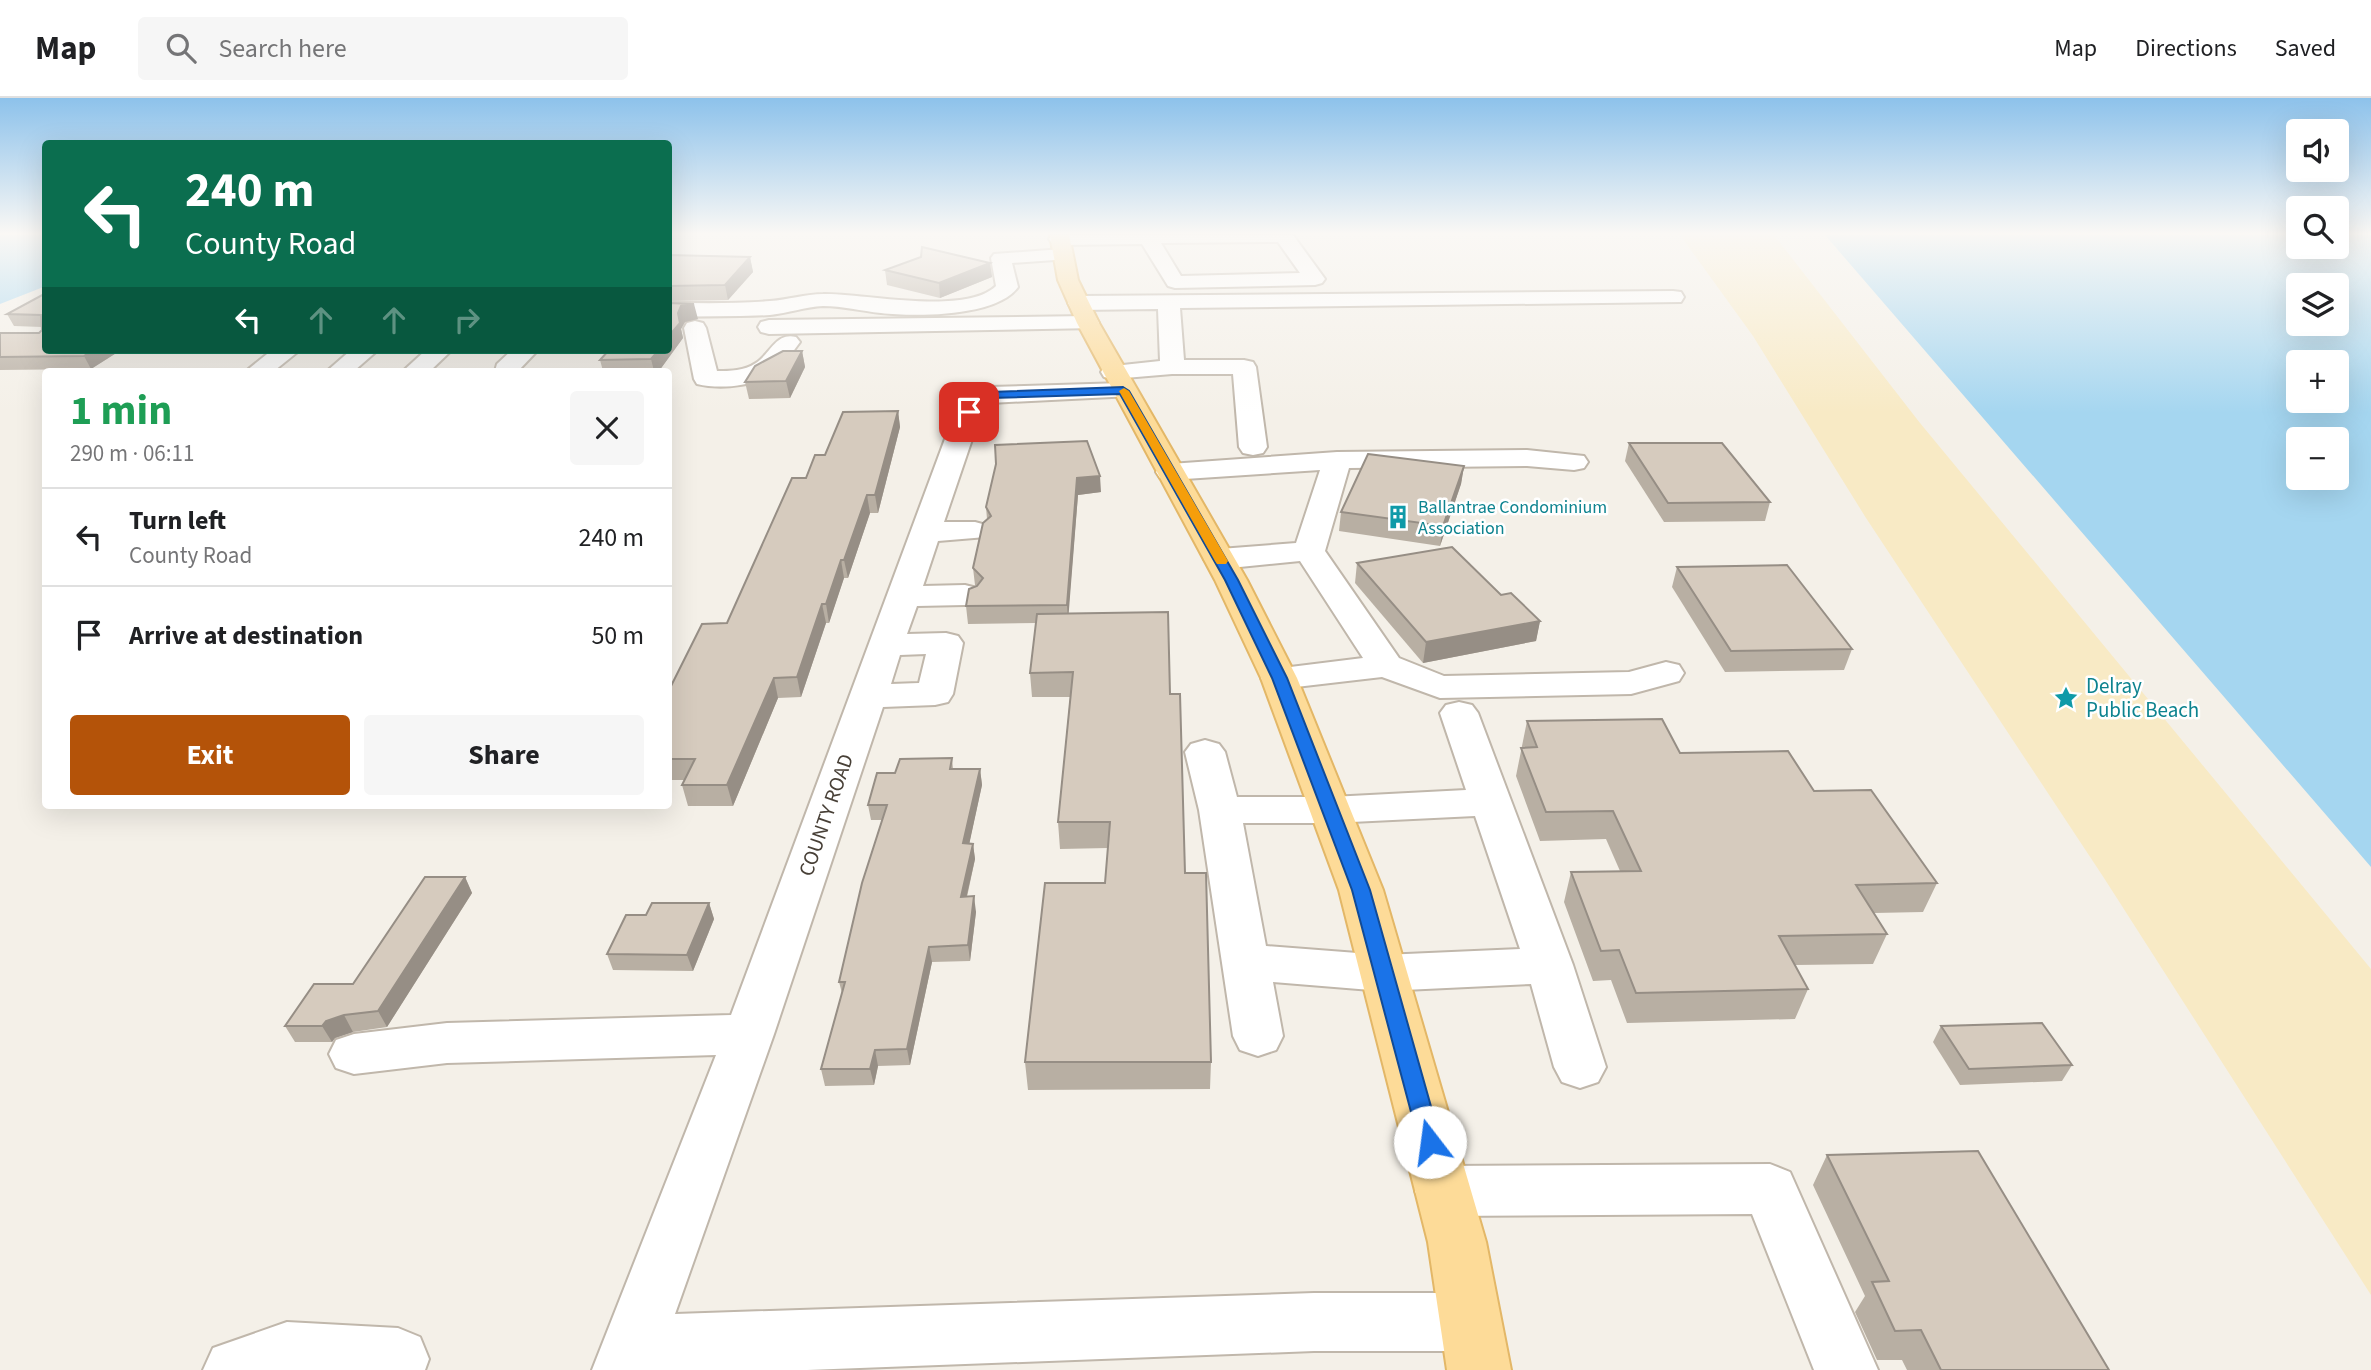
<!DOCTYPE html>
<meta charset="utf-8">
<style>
:root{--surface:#fff;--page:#f6f6f6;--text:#202124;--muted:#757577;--line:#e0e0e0;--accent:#b45309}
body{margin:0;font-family:"Source Sans 3",sans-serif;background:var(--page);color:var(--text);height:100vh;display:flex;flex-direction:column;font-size:26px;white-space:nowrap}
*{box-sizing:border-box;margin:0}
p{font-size:23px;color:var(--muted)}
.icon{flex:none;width:38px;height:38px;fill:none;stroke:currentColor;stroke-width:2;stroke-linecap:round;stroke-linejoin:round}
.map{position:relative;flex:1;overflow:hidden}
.details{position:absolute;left:42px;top:270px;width:630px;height:441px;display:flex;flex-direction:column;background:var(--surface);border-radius:7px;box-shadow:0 7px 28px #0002}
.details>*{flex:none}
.top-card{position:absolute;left:42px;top:42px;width:630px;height:214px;border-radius:7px;box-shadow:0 7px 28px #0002;background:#0b6e4f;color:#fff;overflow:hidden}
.fabs{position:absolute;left:2286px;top:21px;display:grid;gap:14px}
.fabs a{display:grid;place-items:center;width:63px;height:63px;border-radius:7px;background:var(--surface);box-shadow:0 7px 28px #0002;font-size:35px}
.pin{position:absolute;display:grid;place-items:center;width:60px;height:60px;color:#fff;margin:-30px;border-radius:14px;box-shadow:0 4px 10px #0006}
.me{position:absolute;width:77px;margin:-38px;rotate:345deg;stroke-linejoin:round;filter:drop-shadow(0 0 5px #0008)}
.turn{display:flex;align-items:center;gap:24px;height:147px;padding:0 28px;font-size:32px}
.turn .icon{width:91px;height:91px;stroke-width:2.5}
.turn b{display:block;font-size:49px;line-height:60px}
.lanes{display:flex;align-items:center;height:66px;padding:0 28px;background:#0003;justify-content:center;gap:35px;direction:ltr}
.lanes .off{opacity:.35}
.round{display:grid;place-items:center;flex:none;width:74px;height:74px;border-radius:7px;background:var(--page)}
.headline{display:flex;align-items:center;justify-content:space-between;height:119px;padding:0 28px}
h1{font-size:42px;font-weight:700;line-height:52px;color:#1e9e55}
.button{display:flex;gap:14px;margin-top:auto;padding:14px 28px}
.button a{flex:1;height:80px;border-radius:7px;background:var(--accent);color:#fff;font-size:28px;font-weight:700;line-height:80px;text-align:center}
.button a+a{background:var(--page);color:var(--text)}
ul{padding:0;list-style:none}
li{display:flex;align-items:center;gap:21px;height:98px;padding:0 28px;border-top:2px solid var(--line)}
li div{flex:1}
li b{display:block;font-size:26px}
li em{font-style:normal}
header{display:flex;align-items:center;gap:42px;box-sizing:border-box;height:98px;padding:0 35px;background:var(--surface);border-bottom:2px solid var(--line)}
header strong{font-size:33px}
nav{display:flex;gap:38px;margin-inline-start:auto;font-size:24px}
.search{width:490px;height:63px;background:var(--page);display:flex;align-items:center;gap:18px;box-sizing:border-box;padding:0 24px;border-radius:7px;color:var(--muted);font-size:26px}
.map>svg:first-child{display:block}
</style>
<header>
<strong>Map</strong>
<div class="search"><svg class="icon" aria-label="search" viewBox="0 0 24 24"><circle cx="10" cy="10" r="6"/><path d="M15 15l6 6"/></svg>Search here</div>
<nav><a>Map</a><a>Directions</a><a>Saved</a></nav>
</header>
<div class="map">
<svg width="2371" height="1272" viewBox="0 0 2371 1272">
<rect width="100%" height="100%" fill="#f4f0e8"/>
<path fill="#f8eac5" d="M1680,137H1774L1920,325L2371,871V1197L2104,780L1866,420L1753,238Z"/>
<g fill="#a5d6f0" fill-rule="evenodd">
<path d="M0,137H45L46,188L0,206Z"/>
<path d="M1825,137H2298V149H2336V137H2371V769ZM2298,187H2336V226H2298ZM2298,264H2336V303H2298ZM2298,341H2336V380H2298Z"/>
</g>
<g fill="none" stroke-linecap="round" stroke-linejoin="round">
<g stroke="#c0b7ab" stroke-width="4">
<g id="minor">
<path d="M1052,137H1293L1325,181L1322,185L1315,187L1175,190L1168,188L1142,146L1059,147L1052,145L1049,141ZM1278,144L1300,175L1181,178L1161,145Z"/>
<path d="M1062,151L1069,153L1072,157L1069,161L1012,165L1018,189C997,219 915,219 881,215C861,213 843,208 823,208C805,209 788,215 770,217C736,219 702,218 668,219V205C702,205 737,206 770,203C788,202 805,196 823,196C864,195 965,218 996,188L991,160L994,156Z"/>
<path d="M1673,193L1681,194L1684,199L1681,204L1180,210L1184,262H1244L1253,264L1256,269L1267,349L1263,355L1253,357L1243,355L1239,349L1233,276H1172L1113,281L1104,279L1101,274L1104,269L1160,263L1158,211L1079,212L1071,210L1068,205L1071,200L1079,198Z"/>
<path d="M1088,218L1096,220L1099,225L1096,230L769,236L761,234L758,229L761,224L769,222Z"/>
<path d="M695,223L703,225L706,230L717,273C730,273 744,273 756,265C771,255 776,234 796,239L800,244C793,253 787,263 779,271C759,288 722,292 697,286L694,281L684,230L687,225Z"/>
<path d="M272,252H300L274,273H246Z"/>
<path d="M351,252H378L354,273H327Z"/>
<path d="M426,252H452L430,273H403Z"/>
<path d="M512,252H538L518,273H495L497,266Z"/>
<path d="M1123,285L1132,288L1136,293L1132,298L990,305L983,309L944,424H975L986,427L990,433L986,439L938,443L923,488L965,487L977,490L982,497L977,504L965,507L917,508L907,536L946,535L958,538L963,545L953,596L948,604L935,607L883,609L774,936L675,1216L1314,1195H1470L1492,1203L1501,1224L1492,1245L1470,1253H1314L807,1272H592L716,957L447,965L354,976L336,970L329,956L336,942L354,936L447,925L731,917L958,306L969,295L990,289ZM926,556L919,585L891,586L900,557Z"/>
<path d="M1527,352L1584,358L1588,364L1584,370L1574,372L1527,368L1349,370L1325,453L1399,560L1444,578L1629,574L1666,564L1679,567L1684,575L1679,583L1631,596L1440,600L1382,579L1279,591L1266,588L1261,580L1266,572L1363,560L1300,463L1220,471L1209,468L1204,461L1209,454L1220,451L1296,445L1320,372L1170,382L1160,380L1156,374L1160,368L1170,366L1337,354Z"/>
<path d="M1459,604L1472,607L1478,615L1573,867L1606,969L1598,984L1580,990L1562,984L1554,969L1531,886L1383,893L1273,884L1283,938L1276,952L1258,958L1240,952L1233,938L1199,712L1185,654L1191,646L1205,642L1219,646L1225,654L1237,699H1331L1466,692L1440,615L1446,607ZM1475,718L1520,851L1383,857L1266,848L1243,725H1331Z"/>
<path d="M1770,1066L1790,1074L1878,1272H1814L1752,1116L1443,1118L1423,1111L1415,1093L1423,1075L1443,1068Z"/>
<path d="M287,1224L398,1230L420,1239L429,1261L425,1272H203L213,1250Z"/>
</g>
</g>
<g stroke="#e3b767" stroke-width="4">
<path id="major" d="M1050,137H1069L1078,182L1099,225L1247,482L1297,580L1383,792L1486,1144L1511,1272H1447L1428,1144L1339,792L1261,580L1215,482L1077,225L1058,182Z"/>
</g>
<use href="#minor" fill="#fff" fill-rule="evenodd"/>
<use href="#major" fill="#fddb98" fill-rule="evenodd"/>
</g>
<g fill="#b8afa3">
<path d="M668,157L750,159L753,174L728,202L668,203Z"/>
<path d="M990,165L992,179L940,200L887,187L885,172Z"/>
<path d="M46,195L121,252L91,271L0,272V235H39L42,232V229L14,228L7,216Z"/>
<path d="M668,205L698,221L685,224L681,231L683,240L659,273H603L600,262Z"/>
<path d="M802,253L805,269L790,300L749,301L745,284Z"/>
<path d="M898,313L900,329L878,415H870L848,480H844L829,525H826L801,599L778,600L733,708H688L682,687L685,682H668V594L727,525L806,380L825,357Z"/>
<path d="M1629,345L1770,404L1765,423L1664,424L1625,363Z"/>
<path d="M996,366L1101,394L1078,397L1068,516L1170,596L1185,775L1211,964L1210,991L1028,992L1025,964L1105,785L1108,750L1060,751L1058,724L1070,599H1032L1030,575L1036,525L968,526L966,508L977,488L975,487L973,470L987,421L986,409Z"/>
<path d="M1464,368L1461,386L1440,448L1339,433L1341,414Z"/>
<path d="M1357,465L1501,497L1540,523L1536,543L1423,565L1355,485Z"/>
<path d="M1677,469L1852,551L1844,572L1725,574L1672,489Z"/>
<path d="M1527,623L1680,655L1814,693L1937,785L1923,814L1874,815L1887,836L1873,866L1795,867L1808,891L1795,921L1627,925L1611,882L1593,883L1564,804L1571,774L1620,773L1606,741L1540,743L1516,678Z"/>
<path d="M952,660L953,671H980L982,687L969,746H973L975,761L967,799L976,814L970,863L932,864L910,967L878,968L874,987L825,988L821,971L842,895L839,884L883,722H871L868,707L895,675Z"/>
<path d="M465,779L472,795L387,929L353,934L335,940L332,944H295L285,928L353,886Z"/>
<path d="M709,805L714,821L693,873L613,872L607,856L646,817Z"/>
<path d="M1941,928L2072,967L2062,983L1960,987L1933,944Z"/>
<path d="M1827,1057L2109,1272H1907L1902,1262H1877L1855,1214L1865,1198L1813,1087Z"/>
</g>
<g fill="#968e85">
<path d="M750,159L753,174L728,202L725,187Z"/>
<path d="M990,165L992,179L940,200L939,185Z"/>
<path d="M694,206L698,221L685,224L681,231L683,240L659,273H654L651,261L659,252H668V239L681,208Z"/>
<path d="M93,252H121L91,271L84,258Z"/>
<path d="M802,253L805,269L790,300L786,283Z"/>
<path d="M898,313L900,329L878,415L875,397Z"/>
<path d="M1464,368L1461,386L1440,448L1443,428Z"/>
<path d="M1100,378L1101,394L1078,397L1068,524L1067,507L1077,380Z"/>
<path d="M867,397L870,415L848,480L844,462Z"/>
<path d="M841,462L844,480L829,525L826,506Z"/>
<path d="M822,506L826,525L801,599L797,579Z"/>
<path d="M1540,523L1536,543L1423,565L1426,544Z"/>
<path d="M774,580L778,600L733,708L727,687Z"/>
<path d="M980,671L982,687L966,761L963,745Z"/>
<path d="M973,746L975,761L963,814L961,799Z"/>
<path d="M465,779L472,795L387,929L378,913Z"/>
<path d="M974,798L976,814L970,863L968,847Z"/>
<path d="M709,805L714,821L693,873L687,857Z"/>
<path d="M929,849L932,864L910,967L907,951Z"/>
<path d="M344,917L353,934L335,940L332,944L322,928L326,923Z"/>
<path d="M875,952L878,968L874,987L870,971Z"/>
</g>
<g fill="#d6cbbe" stroke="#968e85" stroke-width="2">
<path d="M922,149L990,165L939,185L885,172L921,159Z"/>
<path d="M668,157L750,159L725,187L668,188Z"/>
<path d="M46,195V252H93L84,258L0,259V235H39L42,232L41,217L7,216Z"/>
<path d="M668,205L694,206L681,208L678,215L680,225L668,239Z"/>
<path d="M609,252H659L651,261L600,262Z"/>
<path d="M783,253H802L786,283L745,284L755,268Z"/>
<path d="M898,313L875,397H867L844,462H841L826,506H822L797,579L774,580L727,687H682L695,661H668V594L702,526L727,525L792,380H806L815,357H825L843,314Z"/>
<path d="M1087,343L1100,378L1077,380L1067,507L966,508L969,491L977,488L983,480L973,470L983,425L991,418L986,409L996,366L995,347Z"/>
<path d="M1629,345H1722L1770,404L1668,405Z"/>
<path d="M1368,356L1464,368L1443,428L1341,414Z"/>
<path d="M1452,449L1501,497L1511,495L1540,523L1426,544L1357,465Z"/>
<path d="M1787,467L1852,551L1731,553L1677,469Z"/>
<path d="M1168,514L1170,596H1180L1185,775H1206L1211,964H1025L1045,785H1105L1110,724H1058L1073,574L1030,575L1037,516Z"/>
<path d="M1662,621L1680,655L1788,653L1814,693L1871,692L1937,785L1856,787L1887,836L1779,838L1808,891L1636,895L1619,852L1601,853L1571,774L1641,773L1613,713L1546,714L1521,650L1537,649L1527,623Z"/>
<path d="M952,660L950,671H980L963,745L973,746L961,799L974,798L968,847L929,849L907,951L875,952L870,971H821L845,884H839L862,785L887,707H868L877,675H895L900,661Z"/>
<path d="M425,779H465L378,913L344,917L326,923L322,928H285L314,886H353Z"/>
<path d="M652,805H709L687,857L607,856L626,817H646Z"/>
<path d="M2042,925L2072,967L1969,971L1941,928Z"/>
<path d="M1978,1053L2109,1272H1941L1921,1232L1895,1233L1872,1184L1889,1183L1827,1057Z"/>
</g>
<linearGradient id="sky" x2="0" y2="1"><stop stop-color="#8dc2eb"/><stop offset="0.43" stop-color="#faf8f5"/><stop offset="1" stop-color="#faf8f5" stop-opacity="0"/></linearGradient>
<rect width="2371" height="315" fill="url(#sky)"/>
<path fill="#1a73e8" stroke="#114b97" stroke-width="2" d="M1123,289L1129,293L1238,482L1287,580L1370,792L1441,1044L1438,1051L1430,1054L1422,1051L1419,1044L1352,792L1272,580L1225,482L1120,296L990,300L976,307L972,316L963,314C968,299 976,297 990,294Z"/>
<path fill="#f59e0b" d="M1124,290L1129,293L1228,463L1226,466H1217L1215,463L1119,293Z"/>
<defs>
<g id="building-bare" transform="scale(1.89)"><path d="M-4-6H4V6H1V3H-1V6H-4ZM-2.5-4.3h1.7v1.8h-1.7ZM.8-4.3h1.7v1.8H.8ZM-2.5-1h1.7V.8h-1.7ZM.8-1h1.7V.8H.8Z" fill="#0f9aa8" stroke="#fff" stroke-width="2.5" paint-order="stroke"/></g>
<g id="sight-bare" transform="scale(1.89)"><path d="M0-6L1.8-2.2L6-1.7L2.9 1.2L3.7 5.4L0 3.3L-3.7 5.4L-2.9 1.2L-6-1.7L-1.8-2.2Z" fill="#0f9aa8" stroke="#fff" stroke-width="2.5" paint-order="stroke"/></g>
</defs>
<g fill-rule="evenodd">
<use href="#building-bare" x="1398" y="419"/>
<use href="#sight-bare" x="2066" y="600"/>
</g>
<g text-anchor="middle" stroke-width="5" stroke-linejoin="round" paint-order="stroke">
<g font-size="18" fill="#0d838f" stroke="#fff" text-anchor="start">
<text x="1418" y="415">Ballantrae Condominium<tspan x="1418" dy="21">Association</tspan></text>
</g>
<g font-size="21" fill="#0d838f" stroke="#fff" text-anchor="start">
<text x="2086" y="595">Delray<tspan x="2086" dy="24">Public Beach</tspan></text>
</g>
<g font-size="21" fill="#484037" stroke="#fff">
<text transform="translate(826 717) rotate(-71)" y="7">COUNTY ROAD</text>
</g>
</g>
</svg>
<div class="fabs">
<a><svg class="icon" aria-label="sound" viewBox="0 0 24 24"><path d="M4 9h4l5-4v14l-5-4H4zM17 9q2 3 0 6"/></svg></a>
<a><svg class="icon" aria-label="search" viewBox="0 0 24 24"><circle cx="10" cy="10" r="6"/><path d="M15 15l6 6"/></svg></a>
<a><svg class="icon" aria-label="layers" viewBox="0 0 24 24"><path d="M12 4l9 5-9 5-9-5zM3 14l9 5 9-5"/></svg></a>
<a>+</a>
<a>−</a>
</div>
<div class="pin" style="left:969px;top:314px;background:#d93025"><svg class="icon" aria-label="arrive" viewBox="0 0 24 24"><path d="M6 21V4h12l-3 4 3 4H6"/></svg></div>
<svg class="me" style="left:1430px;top:1044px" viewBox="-20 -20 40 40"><circle r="19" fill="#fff"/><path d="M0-13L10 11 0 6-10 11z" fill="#1a73e8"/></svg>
<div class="top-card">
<div class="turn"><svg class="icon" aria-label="left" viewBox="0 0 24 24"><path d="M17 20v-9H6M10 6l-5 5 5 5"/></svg><div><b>240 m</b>County Road</div></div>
<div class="lanes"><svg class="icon" aria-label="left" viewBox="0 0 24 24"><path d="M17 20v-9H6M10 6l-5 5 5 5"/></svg><svg class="icon off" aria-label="ahead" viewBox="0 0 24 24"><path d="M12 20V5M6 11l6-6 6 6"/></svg><svg class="icon off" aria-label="ahead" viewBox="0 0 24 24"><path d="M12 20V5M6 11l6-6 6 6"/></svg><svg class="icon off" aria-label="right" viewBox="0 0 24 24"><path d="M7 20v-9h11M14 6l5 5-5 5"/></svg></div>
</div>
<section class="details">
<div class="headline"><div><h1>1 min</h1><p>290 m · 06:11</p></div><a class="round"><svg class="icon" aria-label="close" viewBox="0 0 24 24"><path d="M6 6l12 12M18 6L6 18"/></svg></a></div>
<ul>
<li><svg class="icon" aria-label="left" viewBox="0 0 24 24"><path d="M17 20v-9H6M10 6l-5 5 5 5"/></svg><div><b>Turn left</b><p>County Road</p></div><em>240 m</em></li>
<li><svg class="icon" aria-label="arrive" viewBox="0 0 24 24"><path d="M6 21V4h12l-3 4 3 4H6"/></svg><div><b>Arrive at destination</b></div><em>50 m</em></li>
</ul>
<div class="button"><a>Exit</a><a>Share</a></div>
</section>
</div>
